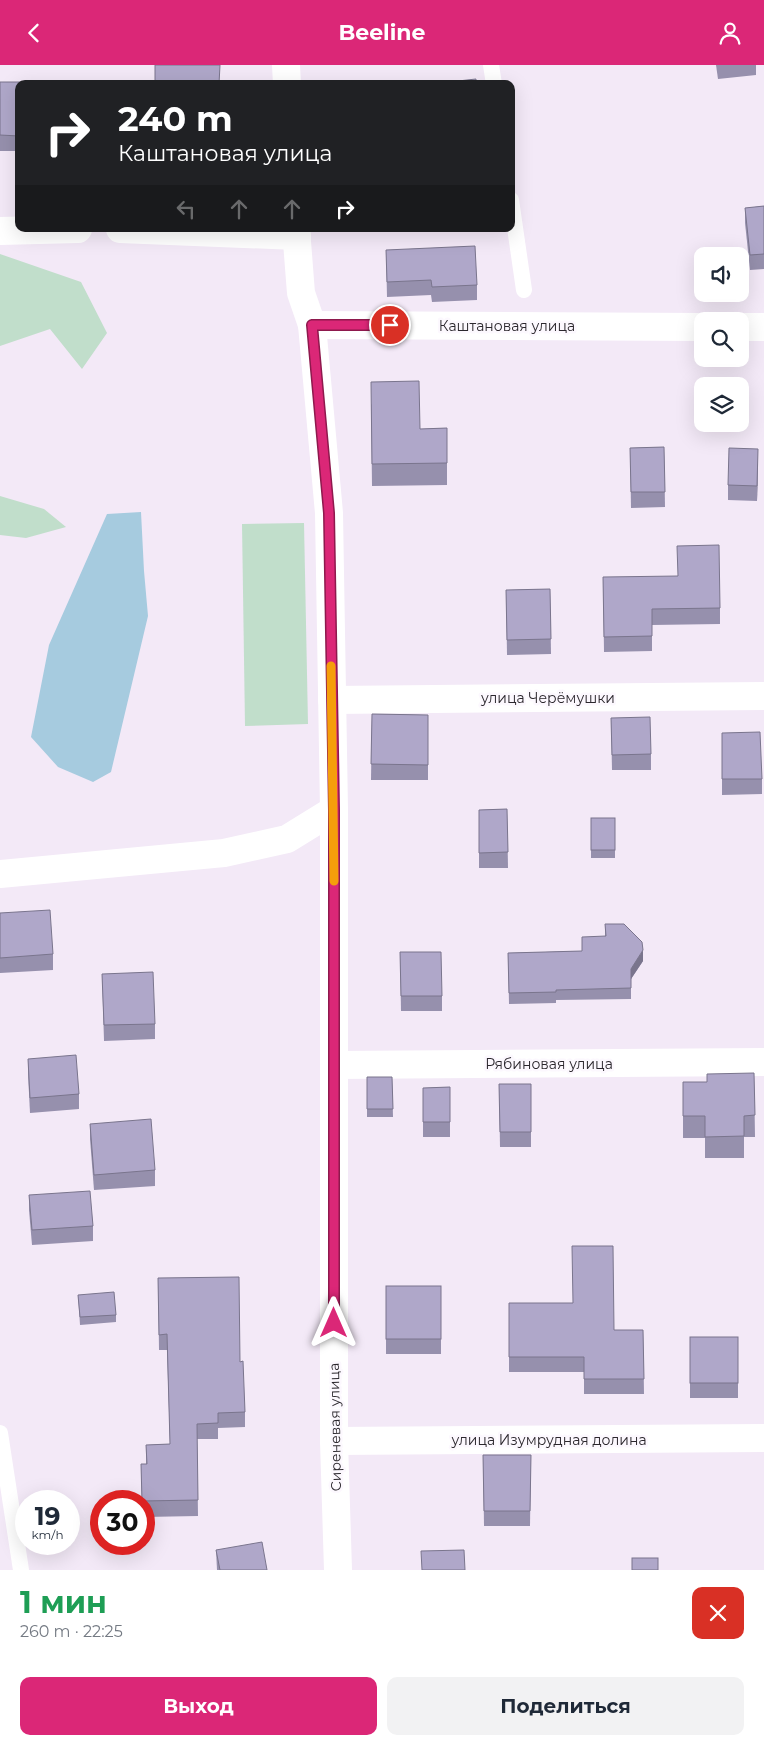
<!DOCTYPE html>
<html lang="ru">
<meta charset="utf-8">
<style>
:root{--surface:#fff;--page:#f2f2f3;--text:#1f2937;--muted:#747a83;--accent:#db2777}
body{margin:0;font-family:Montserrat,sans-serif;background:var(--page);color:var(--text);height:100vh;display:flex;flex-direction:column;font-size:19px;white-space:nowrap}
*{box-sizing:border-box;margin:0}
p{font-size:16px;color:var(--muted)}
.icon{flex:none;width:28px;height:28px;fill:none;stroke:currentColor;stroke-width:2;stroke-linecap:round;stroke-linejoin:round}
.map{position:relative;height:1505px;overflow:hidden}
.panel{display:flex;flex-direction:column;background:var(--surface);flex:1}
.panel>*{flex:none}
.top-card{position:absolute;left:15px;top:15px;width:500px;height:152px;border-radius:10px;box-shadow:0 5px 20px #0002;background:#202124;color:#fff;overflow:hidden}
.tools{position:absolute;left:694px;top:182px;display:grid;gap:10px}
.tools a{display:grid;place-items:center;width:55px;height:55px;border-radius:10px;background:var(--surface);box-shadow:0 5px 20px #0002;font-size:25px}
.speed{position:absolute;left:15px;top:1425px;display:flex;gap:10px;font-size:25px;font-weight:700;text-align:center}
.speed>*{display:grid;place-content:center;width:65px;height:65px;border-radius:50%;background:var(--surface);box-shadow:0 5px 20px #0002;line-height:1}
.speed small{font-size:12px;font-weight:400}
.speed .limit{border:8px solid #d22;background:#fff;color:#111}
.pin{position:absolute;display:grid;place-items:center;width:42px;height:42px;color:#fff;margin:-21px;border:2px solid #fff;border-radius:50%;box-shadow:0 1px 5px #0007}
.me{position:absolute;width:55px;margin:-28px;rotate:0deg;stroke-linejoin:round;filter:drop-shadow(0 0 4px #0008)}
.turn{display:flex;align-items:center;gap:18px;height:105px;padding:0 20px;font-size:22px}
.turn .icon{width:65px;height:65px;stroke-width:2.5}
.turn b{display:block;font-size:35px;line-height:42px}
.lanes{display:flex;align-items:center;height:48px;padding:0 20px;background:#0003;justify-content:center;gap:25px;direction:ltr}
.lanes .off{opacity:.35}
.round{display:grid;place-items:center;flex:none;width:52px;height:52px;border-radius:10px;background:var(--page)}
.overview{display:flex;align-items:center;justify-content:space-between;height:85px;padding:0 20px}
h1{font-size:30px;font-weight:700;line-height:38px;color:#1e9e55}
.action{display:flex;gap:10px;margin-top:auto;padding:10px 20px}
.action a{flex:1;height:58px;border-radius:10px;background:var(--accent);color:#fff;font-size:20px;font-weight:700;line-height:58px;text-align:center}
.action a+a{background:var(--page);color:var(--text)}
header{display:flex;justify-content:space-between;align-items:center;height:65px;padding:0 20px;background:var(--accent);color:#fff;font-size:22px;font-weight:700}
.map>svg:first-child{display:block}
</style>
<header><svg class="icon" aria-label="back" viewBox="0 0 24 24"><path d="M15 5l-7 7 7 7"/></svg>Beeline<svg class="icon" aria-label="person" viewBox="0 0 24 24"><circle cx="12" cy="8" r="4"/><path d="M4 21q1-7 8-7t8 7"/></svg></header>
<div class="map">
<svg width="764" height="1505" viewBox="0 0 764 1505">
<rect width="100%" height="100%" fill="#f3e9f7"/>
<g fill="#c1decb">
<path d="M0,189L81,217L107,268L82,304L50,264L0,281Z"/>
<path d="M0,431L44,444L66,462L26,473L0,470Z"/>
<path d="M304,458L308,659L245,661L242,459Z"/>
</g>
<path fill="#a6cbdf" d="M141,447L144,506L148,551L111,707L93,717L58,702L31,672L49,580L107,449Z"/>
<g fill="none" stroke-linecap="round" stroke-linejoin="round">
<g stroke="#fff" stroke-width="16">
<path d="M491,0L494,19"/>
<path d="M511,135L524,225"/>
<path d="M0,1368L21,1505"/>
</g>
<g stroke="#fff" stroke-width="28">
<path d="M286,0L287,19"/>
<path d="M120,164L297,171"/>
<path d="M296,164L301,228L312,260L329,448L334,745V1376L338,1505"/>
<path d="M0,166L78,164"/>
<path d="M312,260L702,262"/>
<path d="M740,262H764"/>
<path d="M332,635L764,631"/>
<path d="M0,809L224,788L287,774L334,745"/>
<path d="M334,1000L764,997"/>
<path d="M334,1376L764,1373"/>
</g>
</g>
<g fill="#9690ad">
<path d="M716,0H756V10L718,14Z"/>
<path d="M0,17L19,19V86H0Z"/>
<path d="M764,141V204L750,205L745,158V143Z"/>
<path d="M386,185L477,220V235L432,237L431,230L387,232Z"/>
<path d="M371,339L420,364L447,363V420L372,421Z"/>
<path d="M664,382L665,442L631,443L630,383Z"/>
<path d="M758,399L757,436L728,435V420Z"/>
<path d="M603,512L720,543V559L652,560V586L604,587Z"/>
<path d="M550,524L551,589L507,590L506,525Z"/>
<path d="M372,649L428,650V715H371Z"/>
<path d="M611,653L651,689V705H612Z"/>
<path d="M722,668L762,714V729L722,730Z"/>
<path d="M507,744L508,803H479V745Z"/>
<rect x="591" y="753" width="24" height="40"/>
<path d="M0,848L53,889V905L0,908Z"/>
<path d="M605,859L643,896L631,914V934L556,935V938L509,939L508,888L582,886L605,871Z"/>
<path d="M400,887L442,931V946H401Z"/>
<path d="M102,909L155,959V974L104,976Z"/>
<path d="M28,994L79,1029V1044L30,1048L28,1009Z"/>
<path d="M754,1008L755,1072H744V1093H705V1073H683V1017H707Z"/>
<path d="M367,1012H392L393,1052H367Z"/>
<path d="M499,1019H531V1082H500Z"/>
<path d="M450,1022V1072H423V1023Z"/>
<path d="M90,1059L155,1105V1121L94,1125L90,1074Z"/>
<path d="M29,1130L93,1161V1176L32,1180L29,1145Z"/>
<path d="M158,1213L240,1297L245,1347V1362L218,1363V1374H197L198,1451L144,1452V1436H142L141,1399H146V1380L170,1379L167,1285H159Z"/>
<rect x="386" y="1221" width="55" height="68"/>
<path d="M78,1230L116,1250V1257L80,1260Z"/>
<path d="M509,1238L614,1265H643L644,1329H584V1307H509Z"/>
<rect x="690" y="1272" width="48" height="61"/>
<path d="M483,1390H531L530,1461H484Z"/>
<path d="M216,1485L267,1505H217Z"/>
</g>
<g fill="#7a758d">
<path d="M758,384V399L757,436V421Z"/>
<path d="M643,885V896L631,914V904Z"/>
</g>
<g fill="#afa7c9" stroke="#7a758d">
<path d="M155,0H220L219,19H155Z"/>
<path d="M476,14V19H450L449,17Z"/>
<path d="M0,17H37V19H19V71L0,70Z"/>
<path d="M764,141V189L750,190L745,143Z"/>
<path d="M475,181L477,220L432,222L431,215L387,217L386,185Z"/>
<path d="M419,316L420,364L447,363V398L372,399L371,317Z"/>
<path d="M664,382L665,427H631L630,383Z"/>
<path d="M729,383L758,384L757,421L728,420Z"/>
<path d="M719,480L720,543L652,544V571L604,572L603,512L678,511L677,481Z"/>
<path d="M550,524L551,574L507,575L506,525Z"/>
<path d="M372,649L428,650V700L371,699Z"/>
<path d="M650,652L651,689L612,690L611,653Z"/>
<path d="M760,667L762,714H722V668Z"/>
<path d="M507,744L508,787L479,788V745Z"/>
<rect x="591" y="753" width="24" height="32"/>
<path d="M50,845L53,889L0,893V848Z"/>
<path d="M605,859H624L642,877L643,885L631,904V923L556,925V927L509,928L508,888L582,886V872L606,871Z"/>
<path d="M400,887H441L442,931H401Z"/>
<path d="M153,907L155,959L104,960L102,909Z"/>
<path d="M76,990L79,1029L30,1033L28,994Z"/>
<path d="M754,1008L755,1050L744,1051V1071L705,1072V1051H683V1017H707V1009Z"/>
<path d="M367,1012H392L393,1044H367Z"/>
<path d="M499,1019H531V1067H500Z"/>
<path d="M450,1022V1057H423V1023Z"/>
<path d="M151,1054L155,1105L94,1110L90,1059Z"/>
<path d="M90,1126L93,1161L32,1165L29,1130Z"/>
<path d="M572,1181H613L614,1265H643L644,1314H584V1292H509V1238H573Z"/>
<path d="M239,1212L240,1297L243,1296L245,1347L218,1348V1358L197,1359L198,1435L142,1436L141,1399H147L146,1380L170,1379L167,1269L159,1270L158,1213Z"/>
<rect x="386" y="1221" width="55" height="53"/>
<path d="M114,1227L116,1250L80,1252L78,1230Z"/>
<rect x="690" y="1272" width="48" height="46"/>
<path d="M483,1390H531L530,1446H484Z"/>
<path d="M262,1477L267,1505H220L216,1485Z"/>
<path d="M464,1485L465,1505H422L421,1486Z"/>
<rect x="632" y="1493" width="26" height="12"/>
</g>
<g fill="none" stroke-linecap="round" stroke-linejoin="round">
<g stroke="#8e194d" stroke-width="12">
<path id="route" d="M334,1258V745L329,448L312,260H390"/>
</g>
<use href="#route" stroke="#db2777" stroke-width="9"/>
<path stroke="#f59e0b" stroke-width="9" d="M331,601L334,816"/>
</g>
<g text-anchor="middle" stroke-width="5" stroke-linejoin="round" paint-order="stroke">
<g font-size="14" fill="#2b272d" stroke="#fcf8fe">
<text x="507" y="266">Каштановая улица</text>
<text x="548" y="638">улица Черёмушки</text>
<text x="549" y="1004">Рябиновая улица</text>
<text transform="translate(335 1362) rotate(-91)" y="5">Сиреневая улица</text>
<text x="549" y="1380">улица Изумрудная долина</text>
</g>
</g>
</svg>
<div class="tools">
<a><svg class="icon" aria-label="sound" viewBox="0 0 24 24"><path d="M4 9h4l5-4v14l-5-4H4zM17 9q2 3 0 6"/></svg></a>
<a><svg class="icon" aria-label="search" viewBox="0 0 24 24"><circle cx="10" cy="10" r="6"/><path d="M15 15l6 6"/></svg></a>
<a><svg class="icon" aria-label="layers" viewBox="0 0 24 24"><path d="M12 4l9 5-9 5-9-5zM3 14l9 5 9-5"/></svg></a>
</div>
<div class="speed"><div>19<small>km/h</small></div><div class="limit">30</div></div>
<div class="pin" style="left:390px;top:260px;background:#d93025"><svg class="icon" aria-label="arrive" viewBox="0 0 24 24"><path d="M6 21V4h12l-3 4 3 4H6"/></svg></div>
<svg class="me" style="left:334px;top:1258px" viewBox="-20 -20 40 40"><path d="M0-17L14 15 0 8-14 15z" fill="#db2777" stroke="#fff" stroke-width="4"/></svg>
<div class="top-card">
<div class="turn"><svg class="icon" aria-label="right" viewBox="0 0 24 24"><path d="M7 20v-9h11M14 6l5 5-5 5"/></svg><div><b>240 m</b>Каштановая улица</div></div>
<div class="lanes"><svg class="icon off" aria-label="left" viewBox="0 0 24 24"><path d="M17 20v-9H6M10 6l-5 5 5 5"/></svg><svg class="icon off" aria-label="ahead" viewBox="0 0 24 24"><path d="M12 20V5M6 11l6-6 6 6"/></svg><svg class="icon off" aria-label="ahead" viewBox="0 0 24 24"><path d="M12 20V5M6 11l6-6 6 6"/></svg><svg class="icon" aria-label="right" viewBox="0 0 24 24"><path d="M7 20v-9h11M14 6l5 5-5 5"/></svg></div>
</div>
</div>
<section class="panel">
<div class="overview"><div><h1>1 мин</h1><p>260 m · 22:25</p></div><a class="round" style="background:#d93025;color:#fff"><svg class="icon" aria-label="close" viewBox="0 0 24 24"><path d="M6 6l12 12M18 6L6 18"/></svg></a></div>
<div class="action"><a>Выход</a><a>Поделиться</a></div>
</section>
